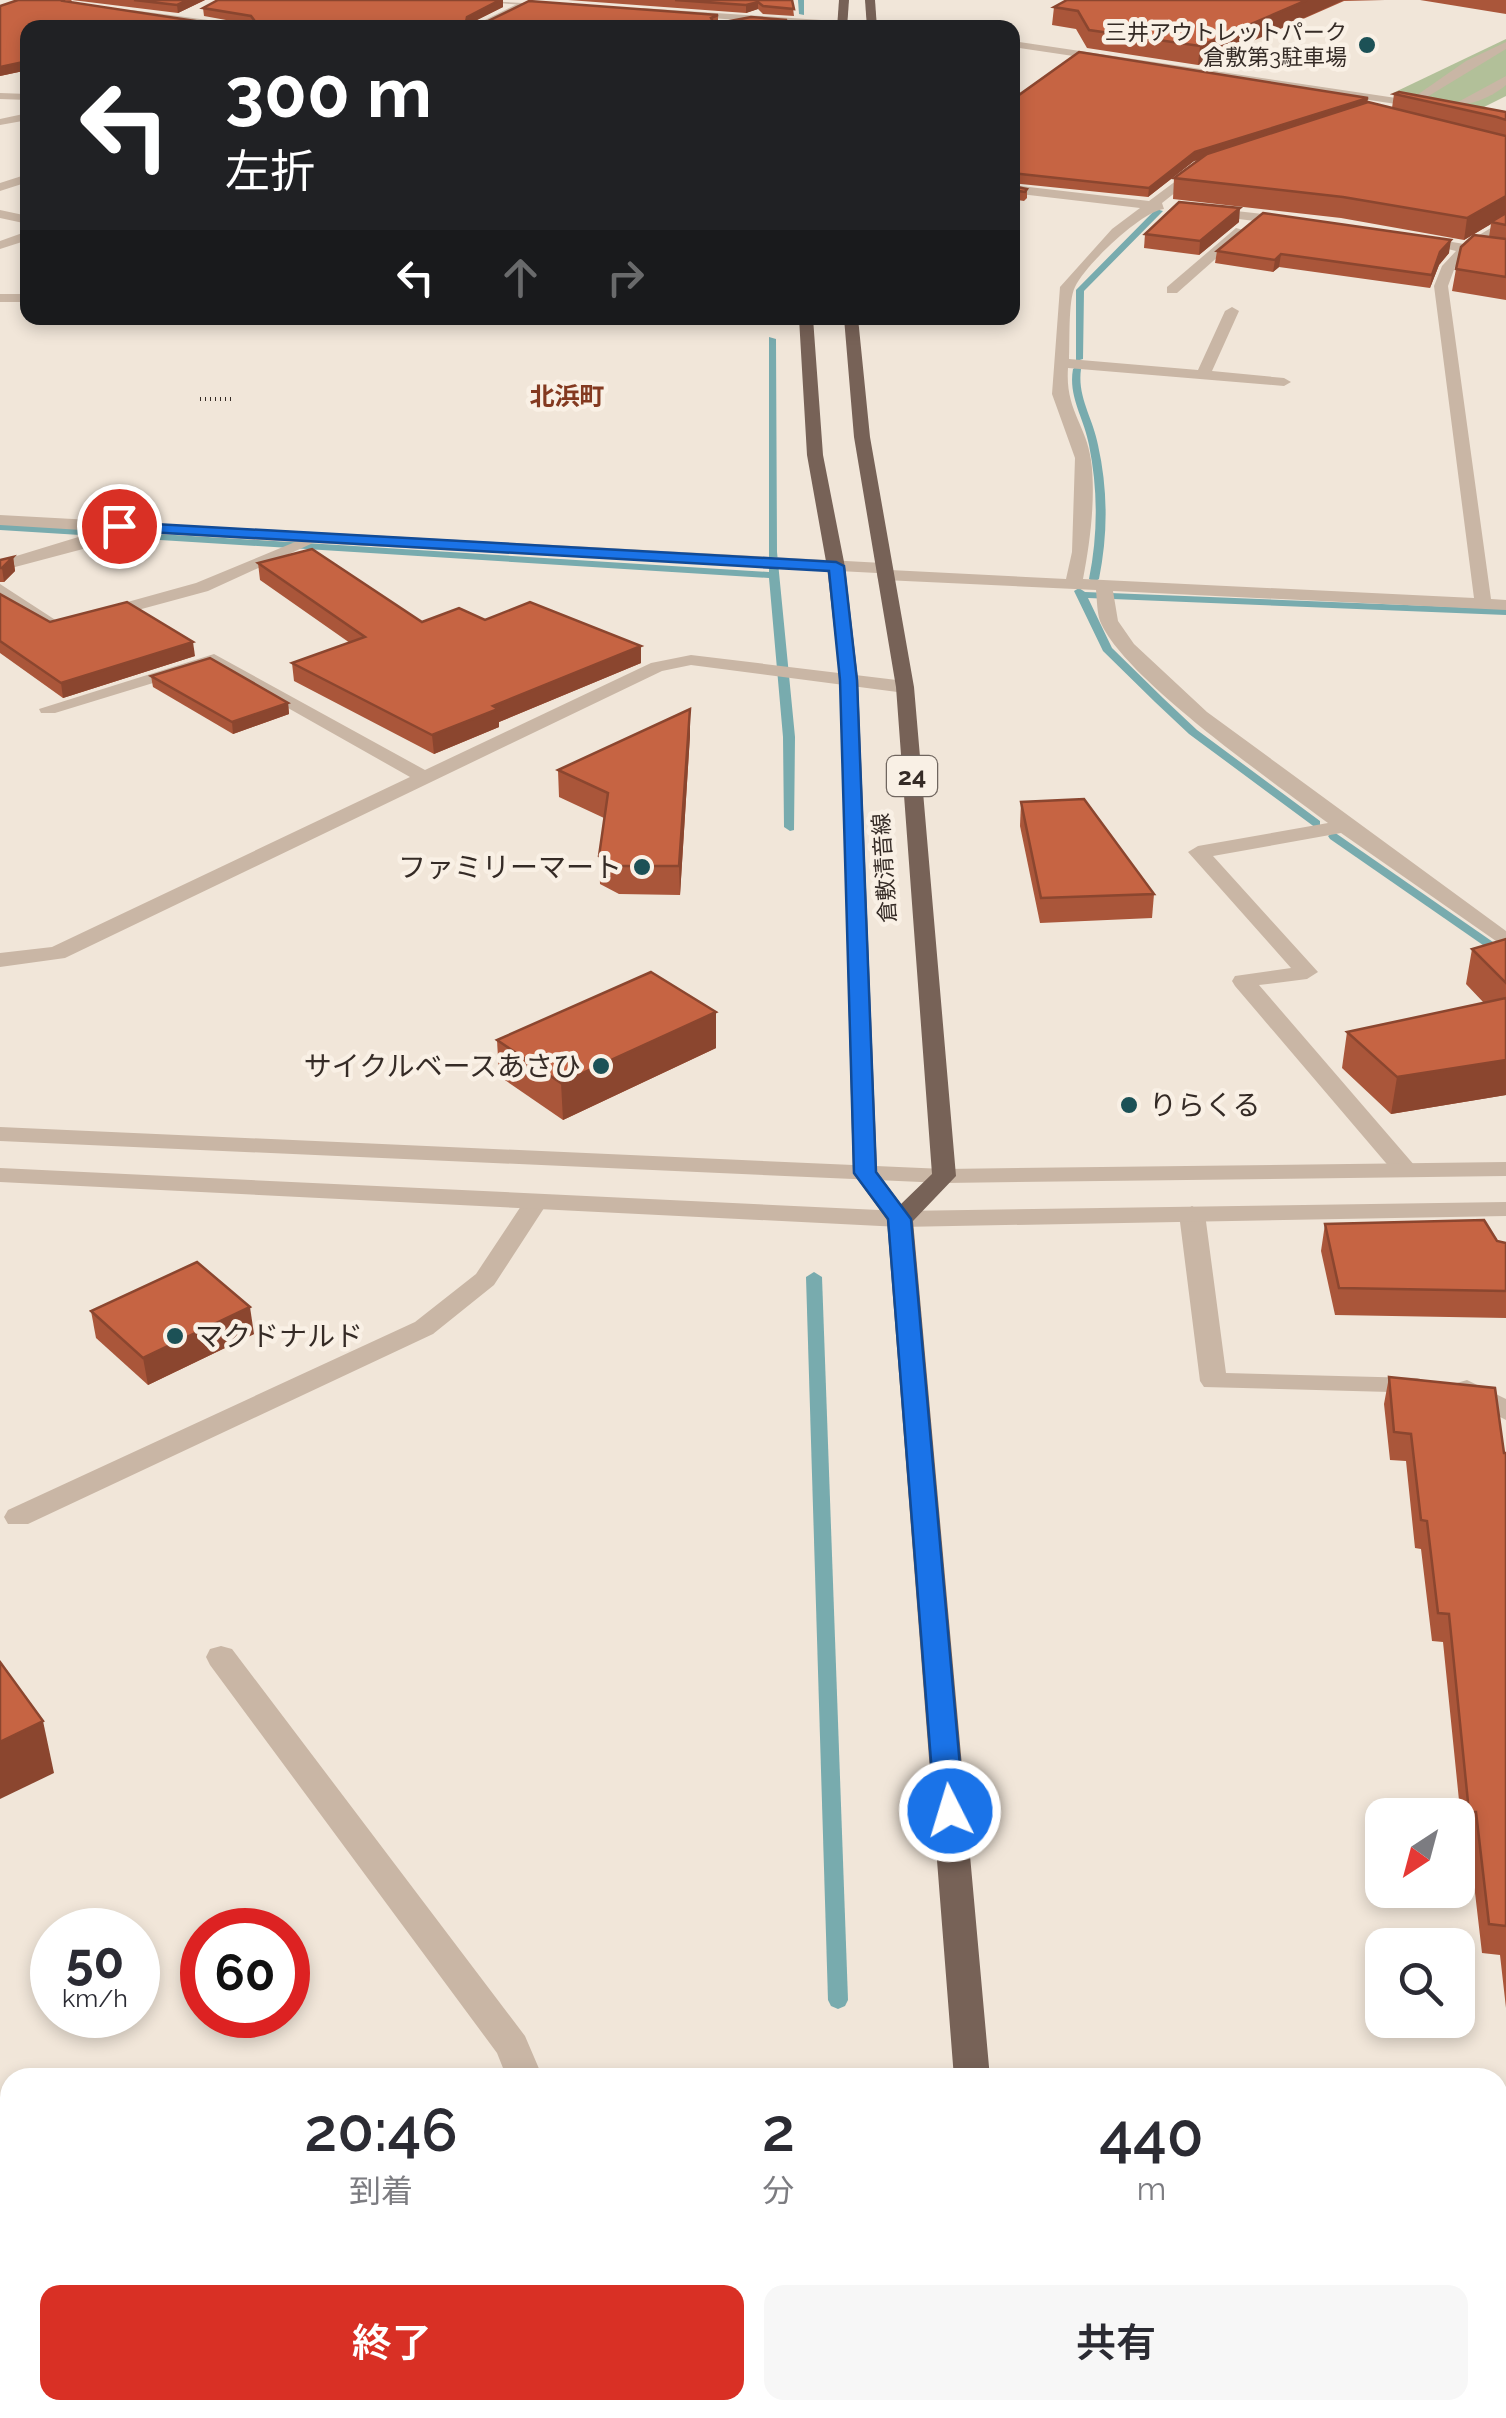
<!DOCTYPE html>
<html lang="ja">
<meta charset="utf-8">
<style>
:root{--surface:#fff;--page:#f7f7f7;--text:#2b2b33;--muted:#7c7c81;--accent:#d93025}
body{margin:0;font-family:Raleway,"Noto Sans JP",sans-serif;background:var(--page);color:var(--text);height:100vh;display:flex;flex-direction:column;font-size:38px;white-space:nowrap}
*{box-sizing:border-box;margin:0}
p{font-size:32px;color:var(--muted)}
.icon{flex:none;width:55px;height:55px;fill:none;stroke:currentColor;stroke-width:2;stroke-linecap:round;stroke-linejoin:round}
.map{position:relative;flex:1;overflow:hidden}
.panel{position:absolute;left:0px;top:2068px;width:1508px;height:352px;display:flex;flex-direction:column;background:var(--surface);border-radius:30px 30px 0 0;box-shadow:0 5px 15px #0003}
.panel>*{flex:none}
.top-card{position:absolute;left:20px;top:20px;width:1000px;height:305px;border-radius:20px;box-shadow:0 5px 15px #0003;background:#202124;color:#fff;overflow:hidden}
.needle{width:65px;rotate:216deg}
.buttons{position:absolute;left:1365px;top:1798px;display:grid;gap:20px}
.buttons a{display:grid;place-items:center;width:110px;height:110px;border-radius:20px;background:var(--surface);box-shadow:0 5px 15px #0003;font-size:50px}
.speed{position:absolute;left:30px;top:1908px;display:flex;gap:20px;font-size:50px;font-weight:700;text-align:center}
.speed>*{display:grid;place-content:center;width:130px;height:130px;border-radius:50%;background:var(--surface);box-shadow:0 5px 15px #0003;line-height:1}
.speed small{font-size:25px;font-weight:400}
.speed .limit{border:15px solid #d22;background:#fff;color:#111}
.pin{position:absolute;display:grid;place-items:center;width:85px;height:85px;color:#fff;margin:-42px;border:5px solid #fff;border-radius:50%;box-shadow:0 2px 10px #0007}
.me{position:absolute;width:110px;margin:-55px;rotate:355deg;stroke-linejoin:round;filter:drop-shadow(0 0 8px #0008)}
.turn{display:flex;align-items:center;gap:35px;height:210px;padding:0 40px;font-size:45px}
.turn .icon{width:130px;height:130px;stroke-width:2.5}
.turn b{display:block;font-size:70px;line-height:85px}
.lanes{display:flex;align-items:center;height:95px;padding:0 40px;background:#0003;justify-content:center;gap:50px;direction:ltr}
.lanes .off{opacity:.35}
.eta{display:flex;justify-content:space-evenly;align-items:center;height:170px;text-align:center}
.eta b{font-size:60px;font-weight:600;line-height:70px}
.button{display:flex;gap:20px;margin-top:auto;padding:20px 40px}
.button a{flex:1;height:115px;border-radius:20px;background:var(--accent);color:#fff;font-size:40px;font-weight:600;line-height:115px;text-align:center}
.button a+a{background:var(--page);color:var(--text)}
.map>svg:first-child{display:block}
</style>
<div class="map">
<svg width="1506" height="2418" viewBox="0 0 1506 2418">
<rect width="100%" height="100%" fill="#f1e6d9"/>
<path fill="#b2c099" d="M1506,39V96L1482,108L1393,93Z"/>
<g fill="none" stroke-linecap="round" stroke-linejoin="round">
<g fill="#78abae" fill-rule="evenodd">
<path d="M798,0H804V15L799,14Z"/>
<path d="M1156,209L1163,211L1084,291L1083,359L1076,361V290Z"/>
<path d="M769,337L776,339L777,552L795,737L794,830L790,831L784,827L783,737L769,578L0,530V524L769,572Z"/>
<path d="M1077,366L1081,369C1077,397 1093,418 1098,445C1108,490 1108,534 1099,579L1094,582L1089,579C1098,534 1098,490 1089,445C1084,418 1068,397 1073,369Z"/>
<path d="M1079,588L1085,592L1506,609V615L1088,598L1112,648L1163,698L1197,730L1320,821V827L1316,828L1189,734L1155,702L1103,651L1074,591Z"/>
<path d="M1334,832L1506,951V961L1330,839L1328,836Z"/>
<path d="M814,1272L822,1277L848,2000L845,2006L838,2009L831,2006L828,2000L806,1277Z"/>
<path d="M850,2410H874L875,2418H851Z"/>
</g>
<g fill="#c9b6a5" fill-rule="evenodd">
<path d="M1506,42V49L1427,97L1417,95L1466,61Z"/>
<path d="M1506,76V85C1496,94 1470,108 1458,102Z"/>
</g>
<g fill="#c9b6a5" fill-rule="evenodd">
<path d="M519,3L528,5L483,28H469Z"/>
<path d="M132,10L246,25L251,28H219L128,15Z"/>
<path d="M0,93L28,94V100L0,99Z"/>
<path d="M28,113V120L0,125V119Z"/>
<path d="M1200,163L1204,170L1162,203L1164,209C1142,211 1085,265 1075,287C1068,300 1070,342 1069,359L1198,370L1225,311L1232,307L1239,311L1212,371L1284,378L1291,382L1284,386L1068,368C1065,410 1086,424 1091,460C1096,497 1090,543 1083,579L1474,598L1434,286L1442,266L1456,251L1411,240L1417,236L1464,244L1506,219V228L1478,246L1506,251V259L1469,253L1455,267L1448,286L1491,599L1506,600V610L1113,591L1118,621L1134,644L1207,712L1506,931V948L1341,833L1213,856L1318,972L1307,979L1259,985L1415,1166L1418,1171L1415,1176H1397L1235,986L1232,981L1235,976L1291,968L1188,852L1198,846L1328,823C1275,783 1123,678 1100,621C1097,612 1097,600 1096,590L884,580L878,579L877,573L313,543L208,591L101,620L95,619V611L196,583L295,542L121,532L83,549L0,571V561L98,531L0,525V515L883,563L889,564L890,570L1066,579L1072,552L1075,458L1052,394L1060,287L1112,229L1140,208L1012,193V185L1149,201Z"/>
<path d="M28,174V182L0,191V183Z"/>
<path d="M1209,208L1289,217L1295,221L1289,225L1205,215L1203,212Z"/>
<path d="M0,210L28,216V224L0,218Z"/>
<path d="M1236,228L1247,231L1177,293H1167V287Z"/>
<path d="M28,231V240L0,249V241Z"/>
<path d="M0,584L57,621H69L72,625C49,644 20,611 0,597Z"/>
<path d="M214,654L425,770L651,663L691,655L905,681L914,687L905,693L691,665L662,671L65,958L0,967V953L52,947L410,777L212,665L55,713H41L39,709Z"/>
<path d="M536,1195L548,1202L494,1285L433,1334L28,1524H8L4,1517L8,1510L415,1322L476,1274L527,1197Z"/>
<path d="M1192,1206L1205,1214L1226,1373L1417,1378L1427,1381L1431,1387L1427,1393L1204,1387L1200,1381L1179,1214Z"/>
<path d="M1467,1380L1506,1399V1420L1457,1395L1453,1389L1457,1383Z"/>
<path d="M221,1646L232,1649L525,2036L543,2078H507L497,2053L210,1665L206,1657L210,1649Z"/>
<rect x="1498" y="2221" width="8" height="34"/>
<path d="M1498,2364L1506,2367V2418H1486L1484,2410H1498Z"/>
<path d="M113,2410H162L158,2418H109Z"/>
</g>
<g fill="#c9b6a5" fill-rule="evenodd">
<path d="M465,0L561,5L556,8Z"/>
<path d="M642,8L895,25L900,28H845L646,13Z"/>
<path d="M1012,41L1423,102L1429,105L1423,108L1012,47Z"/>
<rect x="0" y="294" width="28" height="8"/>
<path d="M0,1127L944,1169L1506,1162V1176L944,1183L0,1141Z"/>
<path d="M0,1168L900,1211L1506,1202V1216L900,1227L0,1182Z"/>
</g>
<g fill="#776257" fill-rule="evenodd">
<path d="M839,0H849L847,28H837Z"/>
<path d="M865,0H875L877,28H867Z"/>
<path d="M799,318H813L823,455L845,567L858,680L877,1172L901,1204L932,1174L896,687L854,437L844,318H858L870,437L914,687L956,1176L913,1221L990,2078H954L887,1220L853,1173L840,680L827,567L807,455Z"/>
<path d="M984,2410H1024L1025,2418H985Z"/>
</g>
<path stroke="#352b26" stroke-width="4" stroke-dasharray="1 4" stroke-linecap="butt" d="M200,399H231"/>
</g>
<g fill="#aa563a">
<path d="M18,0H205L178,13L72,0L70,2L215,24H248L204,16L203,8L503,7L471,23L718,15V23L787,28H28V70L0,76V6Z"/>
<path d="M568,0H792L794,16L763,14L758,9L746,13Z"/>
<path d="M1067,0H1385L1344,1L1198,65L1087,48L1076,29L1052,25L1054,7Z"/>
<path d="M1420,0H1506V14Z"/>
<path d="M1394,94L1506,112V300L1452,291L1456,269L1489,237L1491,224L1464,240L1341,218L1173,199L1174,178L1199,160L1194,161L1148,197L1012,183V100L1368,102L1392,108Z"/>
<path d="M1012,186L1027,189V198L1024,201L1012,199Z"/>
<path d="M1239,222L1199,255L1144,248L1145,234Z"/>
<path d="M1217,251L1449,253L1439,265L1430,288L1279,267L1273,272L1215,263Z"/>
<path d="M13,557L15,571L4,582H0V560Z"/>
<path d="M258,563L422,622L485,620L641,663L499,722V727L434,754L294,681L292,663L350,643L260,580Z"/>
<path d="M0,594L50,622L195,656L63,698L0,653Z"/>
<path d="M151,676L288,703L289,714L233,734L153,687Z"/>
<path d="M690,735L680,895L619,894L600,884L599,856L604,818L559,797L558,770Z"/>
<path d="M1021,802L1154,894L1152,918L1040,923L1020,826Z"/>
<path d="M1506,939V1095L1391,1114L1342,1068L1347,1032L1484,1003L1466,984L1472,949Z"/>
<path d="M497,1040L716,1048L563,1120L499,1076Z"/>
<path d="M1325,1224L1506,1243V1318L1335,1315L1321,1251Z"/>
<path d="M91,1311L254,1334L148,1385L96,1338Z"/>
<path d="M1389,1377L1506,1453V2008L1500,1955L1482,1953L1469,1841L1463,1840L1443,1642L1432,1641L1421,1549L1415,1548L1406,1461L1390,1460L1384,1404Z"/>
</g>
<g fill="#8b462f">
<path d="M188,0H205L178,13L177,5Z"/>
<path d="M500,0H503V7L467,25L466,28L467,17Z"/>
<path d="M1307,0H1344L1198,65L1200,46Z"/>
<path d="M758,2V9L746,13V5Z"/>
<path d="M787,20V28H765Z"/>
<path d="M28,61V70L0,76V67Z"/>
<path d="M1368,98L1367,107L1194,161L1148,197L1149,188L1195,152Z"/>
<path d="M1506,196V216L1491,222V224L1464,240L1467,218Z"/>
<path d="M1240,208L1239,222L1199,255L1200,241Z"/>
<path d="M1451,240L1449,253L1439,265L1430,288L1432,275L1440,252Z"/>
<path d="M1281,254L1279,267L1273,272L1275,260Z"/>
<path d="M13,557L15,571L4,582L2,568Z"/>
<path d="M193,642L195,656L63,698L61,683Z"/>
<path d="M641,646V663L499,722V727L434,754L432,735L493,706Z"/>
<path d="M288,703L289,714L233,734L232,722Z"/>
<path d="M690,709V735L680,895L679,866Z"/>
<path d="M716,1012V1048L563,1120L561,1083Z"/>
<path d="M1506,1060V1095L1391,1114L1397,1077Z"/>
<path d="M250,1307L254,1334L148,1385L143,1358Z"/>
<path d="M43,1721L54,1773L0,1799V1742Z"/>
</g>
<g fill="#c66443" stroke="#8b462f" stroke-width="2.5">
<path d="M18,0H64L63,1L215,24H250L254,20L251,16L203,8L218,0H500L467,17L466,22L484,23L529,1L718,15L711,18L714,24L751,17L787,20L765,28H28V61L0,67V6Z"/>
<path d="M134,0H188L177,5Z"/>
<path d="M675,0H792L794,9L763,6L758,2L746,5Z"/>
<path d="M1067,0H1307L1200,46L1089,30L1078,11L1054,7Z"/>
<path d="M1079,52L1368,98L1195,152L1149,188L1012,173V100Z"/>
<path d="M1399,92L1506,112V120L1497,117L1394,94Z"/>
<path d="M1368,102L1506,136V196L1467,218L1343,197L1174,178L1207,154Z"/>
<path d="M1012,186L1027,189L1025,192L1012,190Z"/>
<path d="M1179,202L1240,208L1200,241L1145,234Z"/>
<path d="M1263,213L1451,240L1440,252L1432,275L1281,254L1275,260L1217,251Z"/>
<path d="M1506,213V225L1491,222Z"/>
<path d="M1474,235L1506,239V277L1456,269L1461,247Z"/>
<path d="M312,549L422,622L459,608L485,620L530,602L641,646L493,706L498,709L432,735L292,663L365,637L258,563Z"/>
<path d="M13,557L2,568H0V560Z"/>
<path d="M0,594L50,622L127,602L193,642L61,683L0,641Z"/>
<path d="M210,658L288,703L232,722L151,676Z"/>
<path d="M690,709L679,866H618L599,856L608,793L558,770Z"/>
<path d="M1084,799L1154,894L1041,898L1021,802Z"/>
<path d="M1506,939V983L1472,949Z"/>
<path d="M651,972L716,1012L561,1083L497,1040Z"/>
<path d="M1506,998V1060L1397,1077L1347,1032Z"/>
<path d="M1484,1220L1497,1241L1506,1243V1291L1339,1288L1325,1224Z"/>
<path d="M197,1262L250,1307L143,1358L91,1311Z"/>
<path d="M1389,1377L1495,1388L1504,1453H1506V1926L1489,1924L1476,1812H1469L1449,1614L1438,1613L1427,1521L1421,1520L1411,1434L1394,1432Z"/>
<path d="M0,1662L43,1721L0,1742Z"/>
</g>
<path fill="#1a73e8" stroke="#114b97" stroke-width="2.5" d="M119,522L836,562L844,566L857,680L876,1172L911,1219L964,1811L960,1819L950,1823L939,1819L935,1811L888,1219L854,1173L840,680L829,571L114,530V523Z"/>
<g fill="#1c5156" stroke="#f9f0e5" stroke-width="4">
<circle cx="1367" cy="45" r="10"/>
<circle cx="642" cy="867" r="10"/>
<circle cx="601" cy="1066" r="10"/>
<circle cx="1129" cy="1105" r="10"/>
<circle cx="175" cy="1336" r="10"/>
</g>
<g text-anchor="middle" stroke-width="9" stroke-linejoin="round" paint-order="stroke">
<g font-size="22" fill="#352b26" stroke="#f9f0e5" text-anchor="end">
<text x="1347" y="40">三井アウトレットパーク<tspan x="1347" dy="25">倉敷第3駐車場</tspan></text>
</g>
<g font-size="22" fill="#352b26" stroke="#f9f0e5">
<text transform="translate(884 868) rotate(-94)" y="8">倉敷清音線</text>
</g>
<g font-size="25" font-weight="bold" fill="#833920" stroke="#f9f0e5">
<text x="567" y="405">北浜町</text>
</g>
<rect fill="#f9f0e5" stroke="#70665f" stroke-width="2.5" x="887" y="756" width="50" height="40" rx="8"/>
<g font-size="25" font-weight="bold" fill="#352b26">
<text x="912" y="785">24</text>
</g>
<g font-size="28" fill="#352b26" stroke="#f9f0e5" text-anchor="end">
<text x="622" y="877">ファミリーマート</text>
<text x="581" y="1076">サイクルベースあさひ</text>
<text x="1149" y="1115" text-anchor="start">りらくる</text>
<text x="195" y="1346" text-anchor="start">マクドナルド</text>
</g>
</g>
</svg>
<div class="buttons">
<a><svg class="needle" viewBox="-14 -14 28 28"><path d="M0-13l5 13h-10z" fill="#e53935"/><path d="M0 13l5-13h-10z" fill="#7c7c81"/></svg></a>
<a><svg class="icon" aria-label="search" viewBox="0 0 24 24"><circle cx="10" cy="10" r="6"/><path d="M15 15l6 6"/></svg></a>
</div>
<div class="speed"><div>50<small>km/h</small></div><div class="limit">60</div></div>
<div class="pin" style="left:119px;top:526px;background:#d93025"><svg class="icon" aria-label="arrive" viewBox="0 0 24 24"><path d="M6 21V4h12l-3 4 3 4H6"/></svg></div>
<svg class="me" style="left:950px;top:1811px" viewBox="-20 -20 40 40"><circle r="17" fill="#1a73e8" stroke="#fff" stroke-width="3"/><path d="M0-11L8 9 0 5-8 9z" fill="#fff"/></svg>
<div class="top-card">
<div class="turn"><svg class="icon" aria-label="left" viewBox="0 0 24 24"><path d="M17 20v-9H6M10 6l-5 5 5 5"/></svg><div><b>300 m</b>左折</div></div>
<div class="lanes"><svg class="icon" aria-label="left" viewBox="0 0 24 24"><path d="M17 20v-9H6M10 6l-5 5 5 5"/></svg><svg class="icon off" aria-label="ahead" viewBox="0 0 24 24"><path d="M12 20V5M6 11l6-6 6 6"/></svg><svg class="icon off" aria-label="right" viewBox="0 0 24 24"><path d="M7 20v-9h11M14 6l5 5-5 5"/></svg></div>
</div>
<section class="panel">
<div class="eta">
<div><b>20:46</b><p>到着</p></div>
<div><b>2</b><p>分</p></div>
<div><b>440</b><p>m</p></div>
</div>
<div class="button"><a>終了</a><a>共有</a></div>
</section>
</div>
